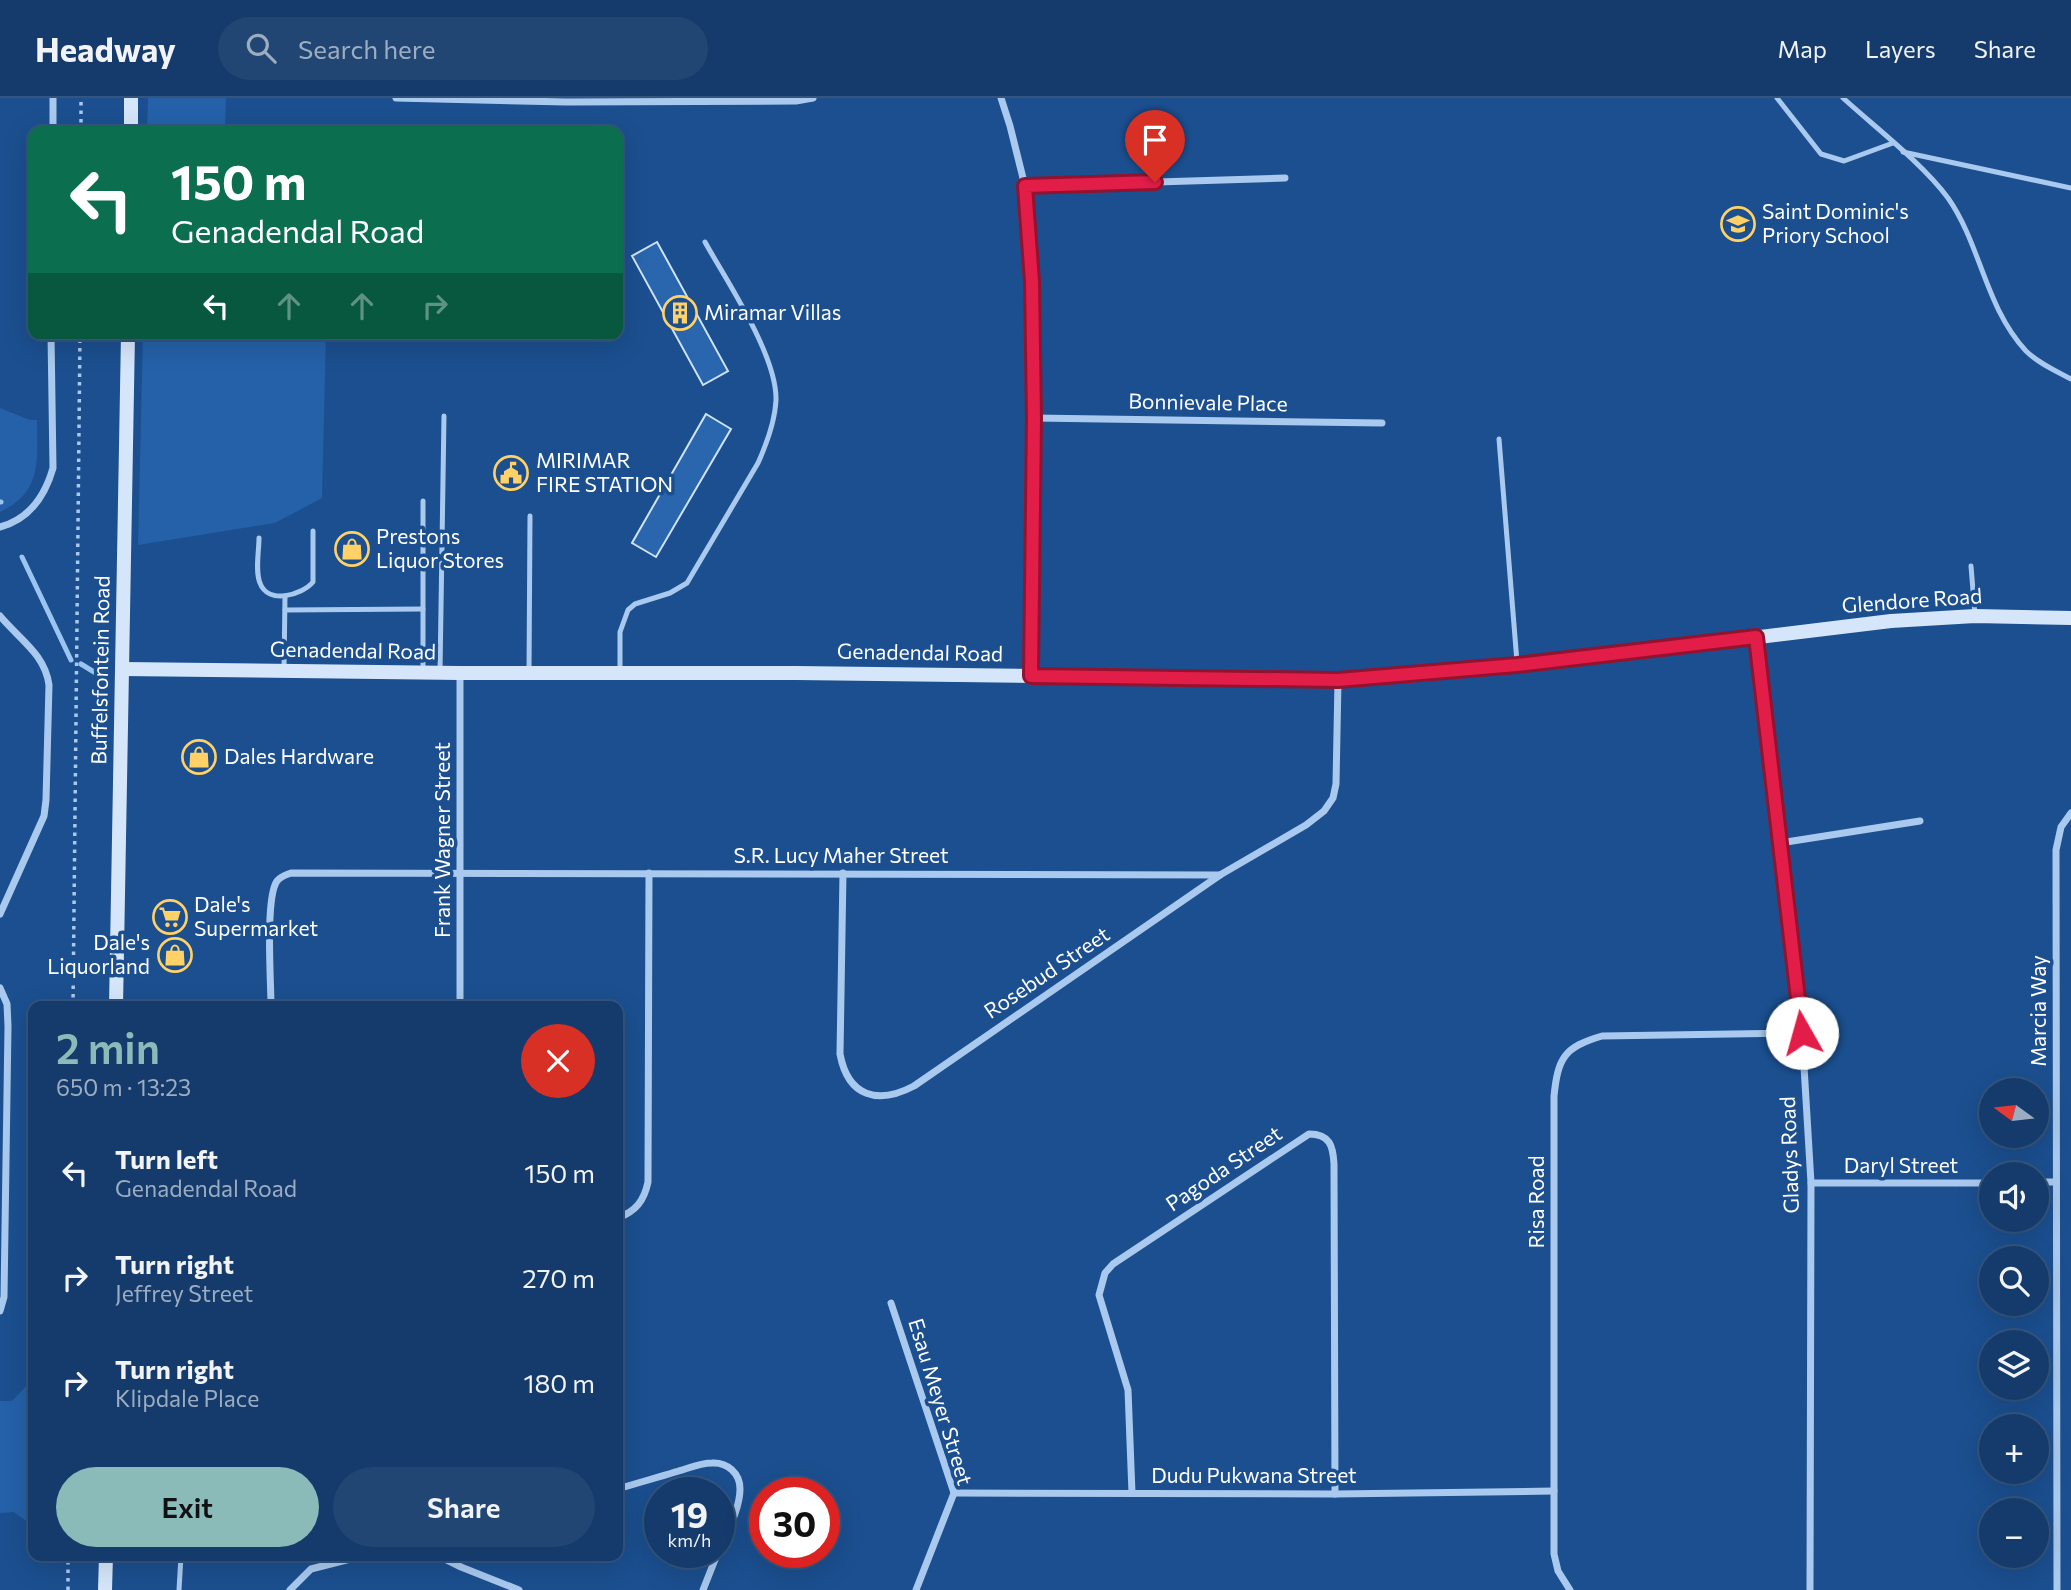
<!DOCTYPE html>
<meta charset="utf-8">
<style>
:root{--surface:#143b6b;--page:#214673;--text:#f1f3f6;--muted:#9dadc1;--line:#33557e;--accent:#8bbbb9}
body{margin:0;font-family:Commissioner,sans-serif;background:var(--page);color:var(--text);height:100vh;display:flex;flex-direction:column;font-size:26px;white-space:nowrap}
*{box-sizing:border-box;margin:0}
p{font-size:23px;color:var(--muted)}
.icon{flex:none;width:38px;height:38px;fill:none;stroke:currentColor;stroke-width:2;stroke-linecap:round;stroke-linejoin:round}
.map{position:relative;flex:1;overflow:hidden}
.details{position:absolute;left:28px;top:903px;width:595px;height:560px;display:flex;flex-direction:column;background:var(--surface);border-radius:14px;box-shadow:0 7px 28px #0002,0 0 0 2px var(--line)}
.details>*{flex:none}
.top-card{position:absolute;left:28px;top:28px;width:595px;height:214px;border-radius:14px;box-shadow:0 7px 28px #0002,0 0 0 2px var(--line);background:#0b6e4f;color:#fff;overflow:hidden}
.needle{width:46px;rotate:285deg}
.tools{position:absolute;left:1979px;top:980px;display:grid;gap:14px}
.tools a{display:grid;place-items:center;width:70px;height:70px;border-radius:50%;background:var(--surface);box-shadow:0 7px 28px #0002,0 0 0 2px var(--line);font-size:35px}
.speed{position:absolute;left:644px;top:1379px;display:flex;gap:14px;font-size:35px;font-weight:700;text-align:center}
.speed>*{display:grid;place-content:center;width:91px;height:91px;border-radius:50%;background:var(--surface);box-shadow:0 7px 28px #0002,0 0 0 2px var(--line);line-height:1}
.speed small{font-size:18px;font-weight:400}
.speed .limit{border:10px solid #d22;background:#fff;color:#111}
.pin{position:absolute;display:grid;place-items:center;width:60px;height:60px;color:#fff;margin:-72px -30px;border-radius:50% 50% 50% 0;rotate:-45deg;box-shadow:0 0 7px #0007}
.pin .icon{rotate:45deg}
.me{position:absolute;width:77px;margin:-38px;rotate:353deg;stroke-linejoin:round;filter:drop-shadow(0 0 5px #0008)}
.turn{display:flex;align-items:center;gap:24px;height:147px;padding:0 28px;font-size:32px}
.turn .icon{width:91px;height:91px;stroke-width:2.5}
.turn b{display:block;font-size:49px;line-height:60px}
.lanes{display:flex;align-items:center;height:66px;padding:0 28px;background:#0003;justify-content:center;gap:35px;direction:ltr}
.lanes .off{opacity:.35}
.round{display:grid;place-items:center;flex:none;width:74px;height:74px;border-radius:37px;background:var(--page)}
.head{display:flex;align-items:center;justify-content:space-between;height:119px;padding:0 28px}
h1{font-size:42px;font-weight:600;line-height:52px;color:var(--accent)}
.button{display:flex;gap:14px;margin-top:auto;padding:14px 28px}
.button a{flex:1;height:80px;border-radius:42px;background:var(--accent);color:#111;font-size:28px;font-weight:600;line-height:80px;text-align:center}
.button a+a{background:var(--page);color:var(--text)}
ul{padding:0;list-style:none}
li{display:flex;align-items:center;gap:21px;height:105px;padding:0 28px}
li div{flex:1}
li b{display:block;font-size:26px}
li em{font-style:normal}
header{display:flex;align-items:center;gap:42px;box-sizing:border-box;height:98px;padding:0 35px;background:var(--surface);border-bottom:2px solid var(--line)}
header strong{font-size:33px}
nav{display:flex;gap:38px;margin-inline-start:auto;font-size:24px}
.search{width:490px;height:63px;background:var(--page);display:flex;align-items:center;gap:18px;box-sizing:border-box;padding:0 24px;border-radius:38px;color:var(--muted);font-size:26px}
.map>svg:first-child{display:block}
</style>
<header>
<strong>Headway</strong>
<div class="search"><svg class="icon" aria-label="search" viewBox="0 0 24 24"><circle cx="10" cy="10" r="6"/><path d="M15 15l6 6"/></svg>Search here</div>
<nav><a>Map</a><a>Layers</a><a>Share</a></nav>
</header>
<div class="map">
<svg width="2071" height="1492" viewBox="0 0 2071 1492">
<rect width="100%" height="100%" fill="#1b4f8f"/>
<g fill="#2461a8">
<path d="M148,0H226L225,33H147Z"/>
<path d="M143,236H326L322,400L275,425L138,447Z"/>
<path d="M0,310L30,322H37C37,362 43,394 0,414Z"/>
<path d="M33,1281V1428L14,1414L0,1415V1303H12Z"/>
</g>
<g fill="none" stroke-linecap="round" stroke-linejoin="round">
<g stroke="#9cc4f0" stroke-width="5">
<path d="M0,404H1"/>
<path d="M22,459L71,562"/>
<path d="M81,566L107,582"/>
</g>
</g>
<g fill="#2a66ad" stroke="#cfe3fa" stroke-width="2">
<path d="M657,144L728,273L703,287L632,158Z"/>
<path d="M706,316L731,331L656,459L632,445Z"/>
</g>
<g fill="none" stroke-linecap="round" stroke-linejoin="round">
<g stroke="#a9c9ee" stroke-width="3.5" stroke-dasharray="3.5 5" stroke-linecap="butt">
<path d="M81,33V0"/>
<path d="M73,908L80,236"/>
<path d="M68,1492V1458"/>
</g>
<g stroke="#a9c9ee" stroke-width="5">
<path d="M1777,0L1821,56L1844,63L1893,45"/>
<path d="M1843,0C1876,30 1922,65 1948,100C1981,147 1985,209 2026,253C2038,265 2056,273 2071,281"/>
<path d="M1903,54L2071,90"/>
<path d="M1499,341L1517,564"/>
<path d="M259,440C259,453 255,473 260,485C268,507 302,497 313,484V433"/>
<path d="M1971,468L1975,517"/>
<path d="M285,512L423,511"/>
<path d="M284,571L285,498"/>
<path d="M423,574V403"/>
<path d="M440,574L444,318"/>
<path d="M620,574V534L628,512L635,506L670,495L687,485L758,365C767,345 775,324 776,302C777,257 727,184 705,144"/>
<path d="M529,575L530,418"/>
<path d="M179,1492L181,1458"/>
</g>
<g stroke="#a9c9ee" stroke-width="7">
<path d="M396,0L566,4L796,3L813,0"/>
<path d="M1001,0L1010,28L1025,88L1032,183L1034,320L1031,578"/>
<path d="M53,33V0"/>
<path d="M1025,88L1285,80"/>
<path d="M1034,320L1382,325"/>
<path d="M0,429C30,421 45,398 53,370L51,236"/>
<path d="M0,518C19,541 45,556 49,587L46,702L44,718L0,816"/>
<path d="M1756,540L1802,935L1811,1085L1810,1492"/>
<path d="M1780,745L1920,723"/>
<path d="M843,775L840,956C848,999 878,1007 914,988L1220,777L1306,727L1324,713L1333,700L1336,686L1338,583"/>
<path d="M0,890L7,906L8,928L4,1199L0,1213"/>
<path d="M271,908C271,884 265,800 277,783C281,778 286,777 291,775L1220,777"/>
<path d="M460,908V576"/>
<path d="M2037,1084H2056"/>
<path d="M1811,1085H1992"/>
<path d="M618,1120C636,1113 644,1103 648,1084L649,775"/>
<path d="M891,1205L954,1395L916,1492"/>
<path d="M618,1391C637,1385 656,1380 675,1374C687,1371 699,1365 712,1365C727,1364 740,1375 740,1391C740,1411 727,1434 719,1452"/>
<path d="M954,1395L1335,1396L1554,1393"/>
<path d="M1132,1395L1128,1292L1099,1197L1105,1175L1113,1166L1309,1036C1330,1036 1333,1048 1334,1066L1335,1396"/>
<path d="M439,1458L461,1469L519,1492"/>
<path d="M290,1492L311,1471L362,1458"/>
<path d="M703,1492L718,1454"/>
<path d="M1570,1492L1558,1473L1554,1456V998C1558,960 1564,949 1602,938L1802,935"/>
<path d="M2057,1492L2056,752L2061,729L2071,715"/>
</g>
<g stroke="#d6e6fa" stroke-width="14">
<path d="M131,33V0"/>
<path d="M122,571L460,575H796L1338,582L1416,577L1620,556L1891,523L1975,518L2071,520"/>
<path d="M116,908L128,236"/>
<path d="M105,1492L106,1458"/>
</g>
</g>
<g fill="none" stroke-linecap="round" stroke-linejoin="round">
<g stroke="#92132f" stroke-width="18">
<path id="route" d="M1155,84L1025,88L1032,183L1034,320L1031,578L1338,582L1517,567L1756,539L1802,935"/>
</g>
<use href="#route" stroke="#e11d48" stroke-width="12"/>
</g>
<defs>
<g id="school-ring" transform="scale(1.75)"><circle r="9.5" fill="#1b4f8f" stroke="#ffd166" stroke-width="1.5"/><path d="M0-5L7-2L0 1L-7-2ZM-4 1L0 2.5L4 1V4Q0 6-4 4Z" fill="#ffd166"/></g>
<g id="building-ring" transform="scale(1.75)"><circle r="9.5" fill="#1b4f8f" stroke="#ffd166" stroke-width="1.5"/><path d="M-4-6H4V6H1V3H-1V6H-4ZM-2.5-4.3h1.7v1.8h-1.7ZM.8-4.3h1.7v1.8H.8ZM-2.5-1h1.7V.8h-1.7ZM.8-1h1.7V.8H.8Z" fill="#ffd166"/></g>
<g id="civic-ring" transform="scale(1.75)"><circle r="9.5" fill="#1b4f8f" stroke="#ffd166" stroke-width="1.5"/><path d="M-.6-6.5H3V-4.5H.6V-3L4-1V1h2V6H-6V1h2V-1L-.6-3ZM-1.2 2.5V6h2.4V2.5Z" fill="#ffd166"/></g>
<g id="shop-ring" transform="scale(1.75)"><circle r="9.5" fill="#1b4f8f" stroke="#ffd166" stroke-width="1.5"/><path d="M-5-2.5h2.3a2.7 3.5 0 0 1 5.4 0H5L5.5 6h-11ZM-1.5-2.5h3a1.5 2.3 0 0 0-3 0Z" fill="#ffd166"/></g>
<g id="supermarket-ring" transform="scale(1.75)"><circle r="9.5" fill="#1b4f8f" stroke="#ffd166" stroke-width="1.5"/><path d="M-6-5.5h2.5l.6 2H6L4.5 2H-2.5L-4.4-4H-6ZM-1.5 3.2a1.3 1.3 0 1 0 .1 0ZM3 3.2a1.3 1.3 0 1 0 .1 0Z" fill="#ffd166"/></g>
</defs>
<g fill-rule="evenodd">
<use href="#school-ring" x="1738" y="126"/>
<use href="#building-ring" x="680" y="215"/>
<use href="#civic-ring" x="511" y="375"/>
<use href="#shop-ring" x="352" y="451"/>
<use href="#shop-ring" x="199" y="659"/>
<use href="#supermarket-ring" x="170" y="819"/>
<use href="#shop-ring" x="175" y="857"/>
</g>
<g text-anchor="middle" stroke-width="7" stroke-linejoin="round" paint-order="stroke">
<g font-size="21" fill="#fff" stroke="#1b4f8f" text-anchor="start">
<text x="1762" y="121">Saint Dominic's<tspan x="1762" dy="24">Priory School</tspan></text>
<text x="704" y="222">Miramar Villas</text>
<text x="536" y="370">MIRIMAR<tspan x="536" dy="24">FIRE STATION</tspan></text>
<text x="376" y="446">Prestons<tspan x="376" dy="24">Liquor Stores</tspan></text>
<text x="224" y="666">Dales Hardware</text>
<text x="194" y="814">Dale's<tspan x="194" dy="24">Supermarket</tspan></text>
<text x="150" y="852" text-anchor="end">Dale's<tspan x="150" dy="24">Liquorland</tspan></text>
</g>
<g font-size="21" fill="#fff" stroke="#1b4f8f">
<text transform="translate(1208 305) rotate(1)" y="7">Bonnievale Place</text>
<text transform="translate(1912 503) rotate(-4)" y="7">Glendore Road</text>
<text transform="translate(353 553) rotate(1)" y="7">Genadendal Road</text>
<text transform="translate(920 555) rotate(1)" y="7">Genadendal Road</text>
<text transform="translate(101 572) rotate(-89)" y="7">Buffelsfontein Road</text>
<text transform="translate(443 742) rotate(-90)" y="7">Frank Wagner Street</text>
<text x="841" y="765">S.R. Lucy Maher Street</text>
<text transform="translate(1047 875) rotate(-34)" y="7">Rosebud Street</text>
<text transform="translate(2039 913) rotate(-90)" y="7">Marcia Way</text>
<text transform="translate(1790 1057) rotate(-92)" y="7">Gladys Road</text>
<text x="1901" y="1075">Daryl Street</text>
<text transform="translate(1224 1071) rotate(-34)" y="7">Pagoda Street</text>
<text transform="translate(1537 1104) rotate(-90)" y="7">Risa Road</text>
<text transform="translate(940 1304) rotate(73)" y="7">Esau Meyer Street</text>
<text x="1254" y="1385">Dudu Pukwana Street</text>
</g>
</g>
</svg>
<div class="tools">
<a><svg class="needle" viewBox="-14 -14 28 28"><path d="M0-13l5 13h-10z" fill="#e53935"/><path d="M0 13l5-13h-10z" fill="#9dadc1"/></svg></a>
<a><svg class="icon" aria-label="sound" viewBox="0 0 24 24"><path d="M4 9h4l5-4v14l-5-4H4zM17 9q2 3 0 6"/></svg></a>
<a><svg class="icon" aria-label="search" viewBox="0 0 24 24"><circle cx="10" cy="10" r="6"/><path d="M15 15l6 6"/></svg></a>
<a><svg class="icon" aria-label="layers" viewBox="0 0 24 24"><path d="M12 4l9 5-9 5-9-5zM3 14l9 5 9-5"/></svg></a>
<a>+</a>
<a>−</a>
</div>
<div class="speed"><div>19<small>km/h</small></div><div class="limit">30</div></div>
<div class="pin" style="left:1155px;top:84px;background:#d93025"><svg class="icon" aria-label="arrive" viewBox="0 0 24 24"><path d="M6 21V4h12l-3 4 3 4H6"/></svg></div>
<svg class="me" style="left:1802px;top:935px" viewBox="-20 -20 40 40"><circle r="19" fill="#fff"/><path d="M0-13L10 11 0 6-10 11z" fill="#e11d48"/></svg>
<div class="top-card">
<div class="turn"><svg class="icon" aria-label="left" viewBox="0 0 24 24"><path d="M17 20v-9H6M10 6l-5 5 5 5"/></svg><div><b>150 m</b>Genadendal Road</div></div>
<div class="lanes"><svg class="icon" aria-label="left" viewBox="0 0 24 24"><path d="M17 20v-9H6M10 6l-5 5 5 5"/></svg><svg class="icon off" aria-label="ahead" viewBox="0 0 24 24"><path d="M12 20V5M6 11l6-6 6 6"/></svg><svg class="icon off" aria-label="ahead" viewBox="0 0 24 24"><path d="M12 20V5M6 11l6-6 6 6"/></svg><svg class="icon off" aria-label="right" viewBox="0 0 24 24"><path d="M7 20v-9h11M14 6l5 5-5 5"/></svg></div>
</div>
<section class="details">
<div class="head"><div><h1>2 min</h1><p>650 m · 13:23</p></div><a class="round" style="background:#d93025;color:#fff"><svg class="icon" aria-label="close" viewBox="0 0 24 24"><path d="M6 6l12 12M18 6L6 18"/></svg></a></div>
<ul>
<li><svg class="icon" aria-label="left" viewBox="0 0 24 24"><path d="M17 20v-9H6M10 6l-5 5 5 5"/></svg><div><b>Turn left</b><p>Genadendal Road</p></div><em>150 m</em></li>
<li><svg class="icon" aria-label="right" viewBox="0 0 24 24"><path d="M7 20v-9h11M14 6l5 5-5 5"/></svg><div><b>Turn right</b><p>Jeffrey Street</p></div><em>270 m</em></li>
<li><svg class="icon" aria-label="right" viewBox="0 0 24 24"><path d="M7 20v-9h11M14 6l5 5-5 5"/></svg><div><b>Turn right</b><p>Klipdale Place</p></div><em>180 m</em></li>
</ul>
<div class="button"><a>Exit</a><a>Share</a></div>
</section>
</div>
